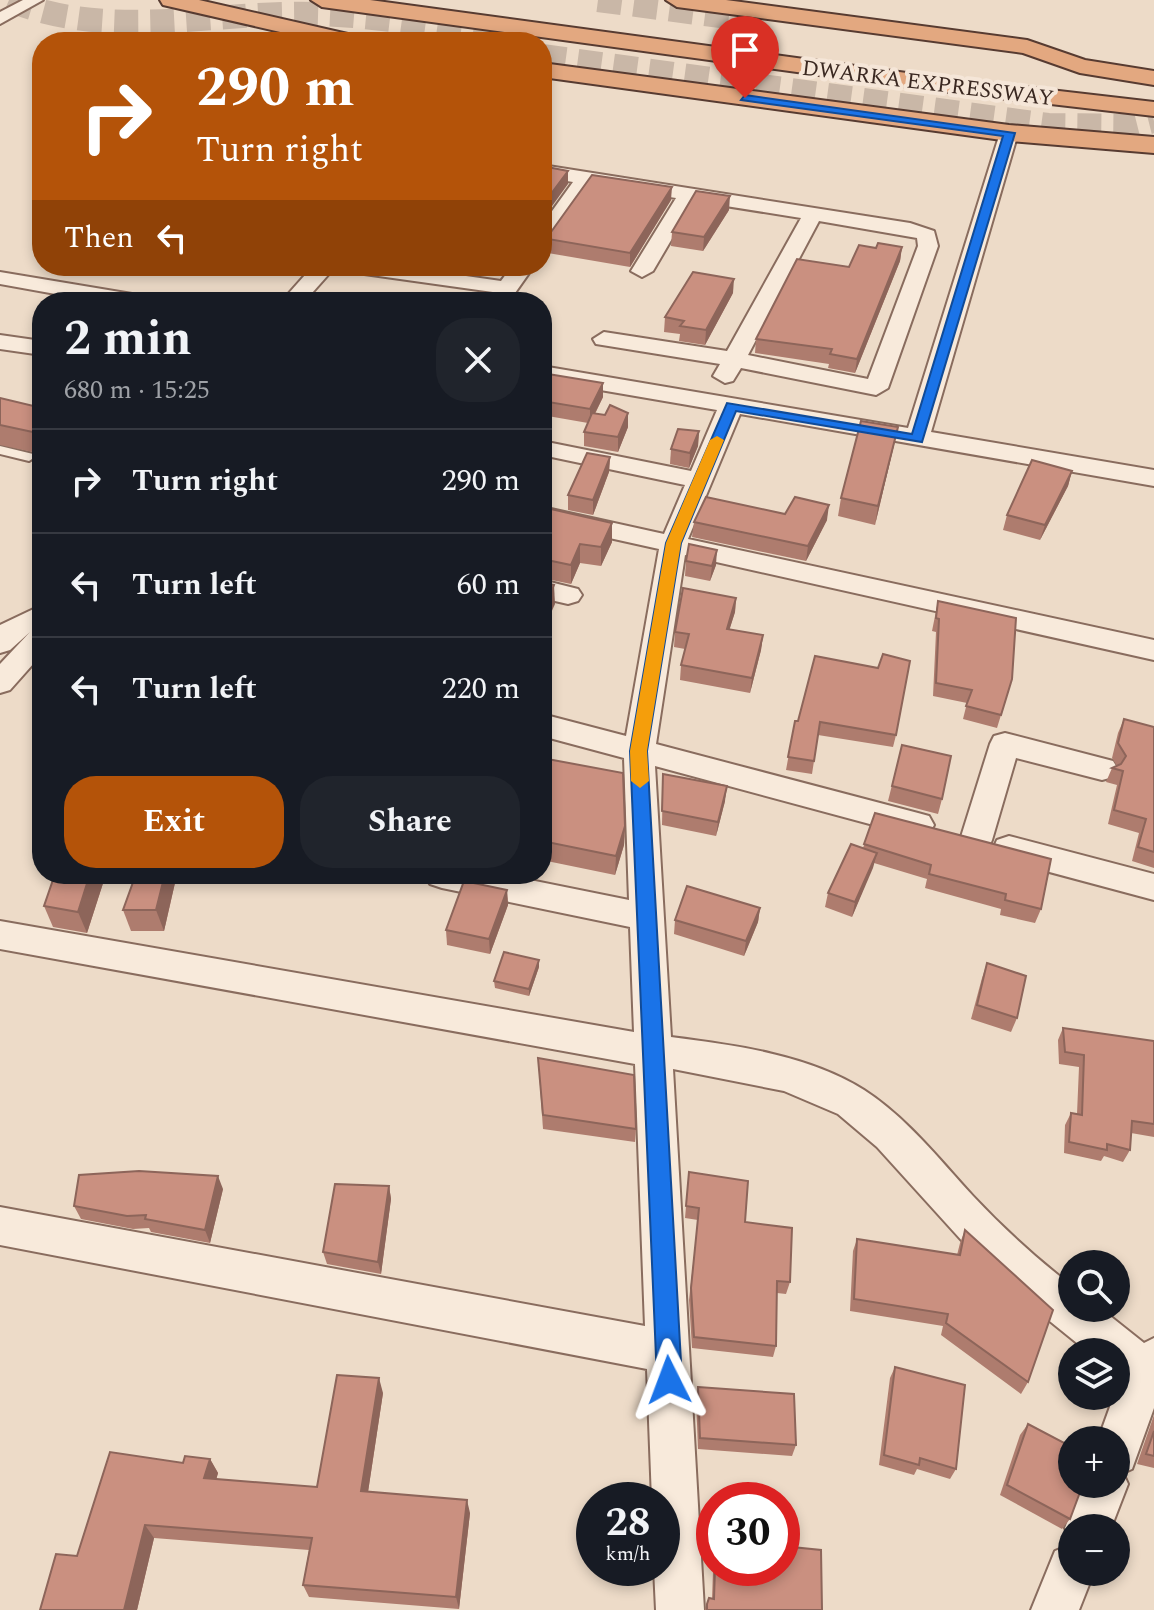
<!DOCTYPE html>
<meta charset="utf-8">
<style>
:root{--surface:#171b24;--page:#20242c;--text:#f1f3f6;--muted:#9ea1a6;--line:#363941;--accent:#b45309}
body{margin:0;font-family:Spectral,serif;background:var(--page);color:var(--text);height:100vh;display:flex;flex-direction:column;font-size:30px;white-space:nowrap}
*{box-sizing:border-box;margin:0}
p{font-size:26px;color:var(--muted)}
.icon{flex:none;width:44px;height:44px;fill:none;stroke:currentColor;stroke-width:2;stroke-linecap:round;stroke-linejoin:round}
.map{position:relative;flex:1;overflow:hidden}
.panel{position:absolute;left:32px;top:292px;width:520px;height:592px;display:flex;flex-direction:column;background:var(--surface);border-radius:32px;box-shadow:0 4px 12px #0003}
.panel>*{flex:none}
.top-card{position:absolute;left:32px;top:32px;width:520px;height:244px;border-radius:32px;box-shadow:0 4px 12px #0003;background:#b45309;color:#fff;overflow:hidden}
.tools{position:absolute;left:1058px;top:1250px;display:grid;gap:16px}
.tools a{display:grid;place-items:center;width:72px;height:72px;border-radius:50%;background:var(--surface);box-shadow:0 4px 12px #0003;font-size:40px}
.speed{position:absolute;left:576px;top:1482px;display:flex;gap:16px;font-size:40px;font-weight:700;text-align:center}
.speed>*{display:grid;place-content:center;width:104px;height:104px;border-radius:50%;background:var(--surface);box-shadow:0 4px 12px #0003;line-height:1}
.speed small{font-size:20px;font-weight:400}
.speed .limit{border:12px solid #d22;background:#fff;color:#111}
.pin{position:absolute;display:grid;place-items:center;width:68px;height:68px;color:#fff;margin:-82px -34px;border-radius:50% 50% 50% 0;rotate:-45deg;box-shadow:0 0 8px #0007}
.pin .icon{rotate:45deg}
.me{position:absolute;width:88px;margin:-44px;rotate:357deg;stroke-linejoin:round;filter:drop-shadow(0 0 6px #0008)}
.turn{display:flex;align-items:center;gap:28px;height:168px;padding:0 32px;font-size:36px}
.turn .icon{width:104px;height:104px;stroke-width:2.5}
.turn b{display:block;font-size:56px;line-height:68px}
.then{display:flex;align-items:center;height:76px;padding:0 32px;background:#0003;gap:16px;font-size:30px}
.round{display:grid;place-items:center;flex:none;width:84px;height:84px;border-radius:32px;background:var(--page)}
.summary{display:flex;align-items:center;justify-content:space-between;height:136px;padding:0 32px}
h1{font-size:48px;font-weight:700;line-height:60px}
.cta{display:flex;gap:16px;margin-top:auto;padding:16px 32px}
.cta a{flex:1;height:92px;border-radius:32px;background:var(--accent);color:#fff;font-size:32px;font-weight:700;line-height:92px;text-align:center}
.cta a+a{background:var(--page);color:var(--text)}
ul{padding:0;list-style:none}
li{display:flex;align-items:center;gap:24px;height:104px;padding:0 32px;border-top:2px solid var(--line)}
li div{flex:1}
li b{display:block;font-size:30px}
li em{font-style:normal}
.map>svg:first-child{display:block}
</style>
<div class="map">
<svg width="1154" height="1610" viewBox="0 0 1154 1610">
<rect width="100%" height="100%" fill="#eddbc8"/>
<g fill="none" stroke-linecap="round" stroke-linejoin="round">
<g stroke="#c9b7a7" stroke-width="24" stroke-dasharray="24 12" stroke-linecap="butt">
<path d="M9,0C108,41 213,11 316,14C389,16 462,31 534,42"/>
<path d="M598,0L758,21"/>
<path d="M542,56L1048,125L1134,126L1154,121"/>
</g>
<g stroke="#896c5e" stroke-width="4">
<path id="service" d="M0,446L33,454L35,457L29,461L0,454Z"/>
</g>
<g stroke="#896c5e" stroke-width="4">
<g id="minor">
<path d="M23,0H43L0,24V12Z"/>
<path d="M1009,127L1018,133L931,432L1154,470V486L740,414L688,539L1154,640V660L685,555L656,744L918,813L929,816L934,825L929,834L918,837L655,766L671,1037C734,1045 810,1055 864,1090C906,1117 939,1159 973,1196C1004,1229 1037,1259 1072,1286V1308H1100L1144,1343L1154,1338V1408L1132,1469L1123,1473L1128,1484L1111,1528H1072V1572H1094L1079,1610H1031L1055,1551L1072,1544L1065,1528L1082,1484H1116V1440H1098L1120,1379L1116,1375V1352H1088L1020,1297L964,1243L877,1147L838,1114L784,1091L673,1069L704,1610H656L654,1568H662V1500H652L647,1369L0,1245V1207L645,1326L635,1064L0,949V921L634,1032L630,927L442,888L430,884L425,875L501,874L629,900L624,758L542,736V714L626,736L659,549L542,523V507L664,534L685,485L542,455V441L691,471L717,410L542,380V366L908,428L1000,133Z"/>
<path d="M542,165L910,223L934,231L938,246L888,388L876,395L741,368L733,381L725,383L713,376L720,364L596,344L593,339L604,332L727,351L801,218L694,201L653,271L642,277L631,271L676,198L591,185L549,244L542,246V225L573,182L542,177ZM819,221L917,238L918,246L868,379L748,355Z"/>
<path d="M313,266H336L304,302H281Z"/>
<path d="M339,266H396L501,281L512,266H534L515,293L507,294L350,272Z"/>
<path d="M0,272L138,295L149,302H100L0,284Z"/>
<path d="M0,335L42,341V355L0,349Z"/>
<path d="M542,580L578,589L582,595L578,601L568,604L542,598Z"/>
<path d="M42,605V626L38,628L42,627V654L10,690L0,693V664L30,632L10,650L0,653V625Z"/>
<path d="M1005,733L1113,761L1118,769L1113,777L1102,780L1016,758L992,840L988,849L976,852L964,849L960,840L990,744L994,736Z"/>
<path d="M1009,836L1154,874V900L997,858L993,849L997,840Z"/>
</g>
</g>
<g stroke="#573b31" stroke-width="4">
<g id="trunk">
<path d="M160,0H199L361,37L364,42H324L163,5Z"/>
<path d="M311,0H370L914,74L1154,102V116L914,88L322,7Z"/>
<path d="M666,0H726L1027,40L1085,60L1154,71V85L1080,73L1023,53L677,7Z"/>
<path d="M542,63L1009,125L1154,137V153L1009,141L542,77Z"/>
</g>
</g>
<use href="#service" fill="#f8eadb" fill-rule="evenodd"/>
<use href="#minor" fill="#f8eadb" fill-rule="evenodd"/>
<use href="#trunk" fill="#e3a880" fill-rule="evenodd"/>
</g>
<g fill="#ae7c6e">
<path d="M671,200L630,267L542,252V235Z"/>
<path d="M729,210L703,251L671,246L672,232Z"/>
<path d="M902,247L900,261L855,373L828,368L829,364L755,353L756,339L849,267L876,248Z"/>
<path d="M446,266H509L501,276Z"/>
<path d="M733,293L705,345L679,341L680,334L664,332L665,317Z"/>
<path d="M42,362V383L36,368Z"/>
<path d="M542,373L603,397L595,414L605,415L628,413V427L618,452L584,446V432L588,423L542,415Z"/>
<path d="M0,398L42,408V454L0,445Z"/>
<path d="M699,431L698,446L689,468L670,464L671,449Z"/>
<path d="M894,445L875,525L838,516L841,498Z"/>
<path d="M610,457L609,472L593,515L568,510V495Z"/>
<path d="M1072,471L1068,486L1040,540L1003,530L1007,515Z"/>
<path d="M542,507L612,542L601,566L580,563L571,584L542,578Z"/>
<path d="M785,514L827,520L806,561L692,537L694,522Z"/>
<path d="M686,561L716,565L710,581L685,576Z"/>
<path d="M736,598L735,612L729,630L763,635L761,650L750,693L680,680L681,665L685,649L674,647L675,632Z"/>
<path d="M938,601L1012,679L997,728L963,719L967,703L933,696L936,632L932,631Z"/>
<path d="M815,656L896,735L893,747L818,735L812,774L786,770L795,721H798Z"/>
<path d="M1124,719L1154,727V868L1132,861L1139,833L1108,824L1117,785L1106,782L1112,768L1117,766L1112,758L1118,733Z"/>
<path d="M902,745L942,799L938,814L888,801Z"/>
<path d="M542,758L625,826L624,845L615,875L542,860Z"/>
<path d="M663,774L725,801L716,836L662,825Z"/>
<path d="M875,813L1041,909L1035,923L1000,915L1001,909L925,888L927,879L874,863L852,917L825,907L828,893L863,848Z"/>
<path d="M106,874L87,933L53,927L44,906Z"/>
<path d="M136,874H177L164,931H131L123,910Z"/>
<path d="M507,890L508,905L490,954L447,945L446,930Z"/>
<path d="M760,908L758,922L744,956L674,934L675,920Z"/>
<path d="M987,963L1017,1018L1011,1032L971,1019L982,978Z"/>
<path d="M539,967L529,996L495,988L494,981Z"/>
<path d="M1063,1028L1154,1041V1137L1131,1133L1130,1150L1123,1162L1104,1156L1101,1161L1064,1153L1065,1125L1071,1113L1077,1114L1079,1067L1059,1064L1058,1040Z"/>
<path d="M538,1058L636,1129L635,1142L543,1129Z"/>
<path d="M689,1172L745,1222L790,1282L786,1294L777,1293L776,1346L773,1357L692,1348L689,1300L698,1220L685,1218Z"/>
<path d="M389,1186L391,1199L381,1274L327,1264L323,1252Z"/>
<path d="M223,1189L210,1243L151,1232L149,1228L133,1229L81,1219L74,1206Z"/>
<path d="M965,1230L1028,1382L1021,1394L941,1335L943,1326L850,1311L853,1251L857,1239L957,1255L960,1243Z"/>
<path d="M895,1367L956,1469L950,1479L917,1469L914,1475L879,1465L890,1378Z"/>
<path d="M698,1387L796,1445L792,1456L698,1449L696,1398Z"/>
<path d="M383,1393L368,1492L470,1513L459,1609L309,1597L303,1585L309,1550L154,1538L137,1610L77,1556L183,1463L210,1459L218,1473L216,1479L317,1487Z"/>
<path d="M1154,1415V1468L1137,1464Z"/>
<path d="M1028,1424L1070,1519L1062,1529L1000,1495L1020,1435Z"/>
<path d="M714,1544V1568H782L822,1610H705L709,1598L712,1599Z"/>
</g>
<g fill="#8d655a">
<path d="M568,171V184L542,220V206Z"/>
<path d="M672,187L671,200L630,267V253Z"/>
<path d="M730,196L729,210L703,251L704,237Z"/>
<path d="M902,247L900,261L855,373L857,359Z"/>
<path d="M501,266H509L501,276Z"/>
<path d="M734,279L733,293L705,345L706,330Z"/>
<path d="M603,383V397L590,423V409Z"/>
<path d="M628,413V427L618,452V437Z"/>
<path d="M898,427L894,445L875,525L878,506Z"/>
<path d="M699,431L698,446L689,468L690,453Z"/>
<path d="M610,457L609,472L593,515V500Z"/>
<path d="M1072,471L1068,486L1040,540L1045,525Z"/>
<path d="M829,505L827,520L806,561L808,546Z"/>
<path d="M612,523V542L601,566V547Z"/>
<path d="M580,544V563L571,584V565Z"/>
<path d="M717,550L716,565L710,581L712,566Z"/>
<path d="M554,585L555,604L542,633V613Z"/>
<path d="M736,598L735,612L725,644L727,629Z"/>
<path d="M763,635L761,650L750,693L752,678Z"/>
<path d="M727,786L725,801L716,836L718,822Z"/>
<path d="M625,826L624,845L615,875L616,856Z"/>
<path d="M877,853L873,868L852,917L855,902Z"/>
<path d="M90,874H106L87,933L78,912Z"/>
<path d="M165,874H177L164,931L156,910Z"/>
<path d="M507,890L508,905L490,954L489,939Z"/>
<path d="M760,908L758,922L744,956L746,941Z"/>
<path d="M539,960V967L529,996V989Z"/>
<path d="M218,1176L223,1189L210,1243L205,1230Z"/>
<path d="M389,1186L391,1199L381,1274L378,1262Z"/>
<path d="M379,1378L383,1393L366,1505L361,1491Z"/>
<path d="M210,1459L218,1473L213,1492L204,1478Z"/>
<path d="M467,1500L470,1513L459,1609L456,1597Z"/>
<path d="M145,1525L154,1538L137,1610H124Z"/>
</g>
<g fill="#ca9080" stroke="#8d655a" stroke-width="2">
<path d="M542,166L568,171L542,206Z"/>
<path d="M592,175L672,187L630,253L542,238V235L551,232Z"/>
<path d="M696,191L730,196L704,237L672,232Z"/>
<path d="M878,243L902,247L857,359L830,354L832,349L756,339L797,259L849,267L859,245L876,248Z"/>
<path d="M693,272L734,279L706,330L680,326L684,321L665,317Z"/>
<path d="M542,373L603,383L590,409L542,401Z"/>
<path d="M0,398L42,408V434L0,425Z"/>
<path d="M610,405L628,413L618,437L584,432L592,413L605,415Z"/>
<path d="M861,421L898,427L878,506L841,498Z"/>
<path d="M678,429L699,431L690,453L671,449Z"/>
<path d="M587,453L610,457L593,500L568,495Z"/>
<path d="M1032,460L1072,471L1045,525L1007,515Z"/>
<path d="M706,497L785,514L795,497L829,505L808,546L694,522Z"/>
<path d="M542,507L612,523L601,547L580,544L571,565L542,559Z"/>
<path d="M689,544L717,550L712,566L686,561Z"/>
<path d="M542,582L554,585L542,613Z"/>
<path d="M683,588L736,598L727,629L763,635L752,678L681,665L689,634L675,632Z"/>
<path d="M938,601L1016,618L1012,679L1001,715L966,706L972,690L936,683L939,619L936,618Z"/>
<path d="M883,654L910,661L896,735L820,722L814,761L788,757L795,721H798L815,656L878,668Z"/>
<path d="M1124,719L1154,727V852L1138,847L1146,819L1114,810L1123,771L1112,768L1121,764L1126,756L1118,743Z"/>
<path d="M902,745L951,756L942,799L892,786Z"/>
<path d="M542,758L623,773L625,826L616,856L542,841Z"/>
<path d="M663,774L727,786L718,822L662,811Z"/>
<path d="M875,813L1051,859L1041,909L1005,900L1006,894L929,874L931,865L864,844Z"/>
<path d="M851,844L877,853L855,902L828,893Z"/>
<path d="M55,874H90L78,912L44,906Z"/>
<path d="M136,874H165L156,910H123Z"/>
<path d="M464,881L507,890L489,939L446,930Z"/>
<path d="M687,886L760,908L746,941L675,920Z"/>
<path d="M504,952L539,960L529,989L494,981Z"/>
<path d="M987,963L1026,976L1017,1018L977,1005Z"/>
<path d="M1063,1028L1154,1041V1124L1132,1121L1130,1150L1107,1144V1150L1069,1142L1071,1113L1082,1115L1084,1055L1065,1052Z"/>
<path d="M538,1058L634,1075L636,1129L543,1115Z"/>
<path d="M139,1171L218,1176L205,1230L145,1219L146,1215L127,1216L74,1206L79,1175Z"/>
<path d="M689,1172L748,1181L745,1222L792,1228L790,1282L777,1281L776,1346L694,1337L691,1288L699,1208L686,1206Z"/>
<path d="M335,1184L389,1186L378,1262L323,1252Z"/>
<path d="M965,1230L1053,1310L1028,1382L946,1323L948,1314L854,1299L857,1239L960,1255Z"/>
<path d="M895,1367L965,1385L956,1469L920,1458L919,1465L884,1455Z"/>
<path d="M337,1375L379,1378L361,1491L467,1500L456,1597L303,1585L312,1538L145,1525L124,1610H40L56,1554L77,1556L110,1452L183,1463L185,1456L210,1459L204,1478L317,1487Z"/>
<path d="M698,1387L794,1394L796,1445L700,1438Z"/>
<path d="M1028,1424L1072,1447V1484H1083L1070,1519L1007,1485Z"/>
<path d="M1154,1431V1456L1146,1454Z"/>
<path d="M782,1546L821,1550L822,1610H707V1604L709,1598L714,1599L715,1568H782Z"/>
</g>
<path fill="#1a73e8" stroke="#114b97" stroke-width="2" d="M745,95L1015,133L922,442L736,411L681,543L647,751L682,1380L678,1389L669,1393L660,1389L657,1380L630,751L666,543L727,403L912,434L1003,136L741,100Z"/>
<path fill="#f59e0b" d="M717,436L724,440L681,543L647,751L649,781L640,788L631,781L630,751L666,543L710,440Z"/>
<g text-anchor="middle" stroke-width="8" stroke-linejoin="round" paint-order="stroke">
<g font-size="22" fill="#3a2821" stroke="#f5e6d8">
<text transform="translate(928 82) rotate(7)" y="8">DWARKA EXPRESSWAY</text>
</g>
</g>
</svg>
<div class="tools">
<a><svg class="icon" aria-label="search" viewBox="0 0 24 24"><circle cx="10" cy="10" r="6"/><path d="M15 15l6 6"/></svg></a>
<a><svg class="icon" aria-label="layers" viewBox="0 0 24 24"><path d="M12 4l9 5-9 5-9-5zM3 14l9 5 9-5"/></svg></a>
<a>+</a>
<a>−</a>
</div>
<div class="speed"><div>28<small>km/h</small></div><div class="limit">30</div></div>
<div class="pin" style="left:745px;top:98px;background:#d93025"><svg class="icon" aria-label="arrive" viewBox="0 0 24 24"><path d="M6 21V4h12l-3 4 3 4H6"/></svg></div>
<svg class="me" style="left:669px;top:1380px" viewBox="-20 -20 40 40"><path d="M0-17L14 15 0 8-14 15z" fill="#1a73e8" stroke="#fff" stroke-width="4"/></svg>
<div class="top-card">
<div class="turn"><svg class="icon" aria-label="right" viewBox="0 0 24 24"><path d="M7 20v-9h11M14 6l5 5-5 5"/></svg><div><b>290 m</b>Turn right</div></div>
<div class="then">Then<svg class="icon" aria-label="left" viewBox="0 0 24 24"><path d="M17 20v-9H6M10 6l-5 5 5 5"/></svg></div>
</div>
<section class="panel">
<div class="summary"><div><h1>2 min</h1><p>680 m · 15:25</p></div><a class="round"><svg class="icon" aria-label="close" viewBox="0 0 24 24"><path d="M6 6l12 12M18 6L6 18"/></svg></a></div>
<ul>
<li><svg class="icon" aria-label="right" viewBox="0 0 24 24"><path d="M7 20v-9h11M14 6l5 5-5 5"/></svg><div><b>Turn right</b></div><em>290 m</em></li>
<li><svg class="icon" aria-label="left" viewBox="0 0 24 24"><path d="M17 20v-9H6M10 6l-5 5 5 5"/></svg><div><b>Turn left</b></div><em>60 m</em></li>
<li><svg class="icon" aria-label="left" viewBox="0 0 24 24"><path d="M17 20v-9H6M10 6l-5 5 5 5"/></svg><div><b>Turn left</b></div><em>220 m</em></li>
</ul>
<div class="cta"><a>Exit</a><a>Share</a></div>
</section>
</div>
